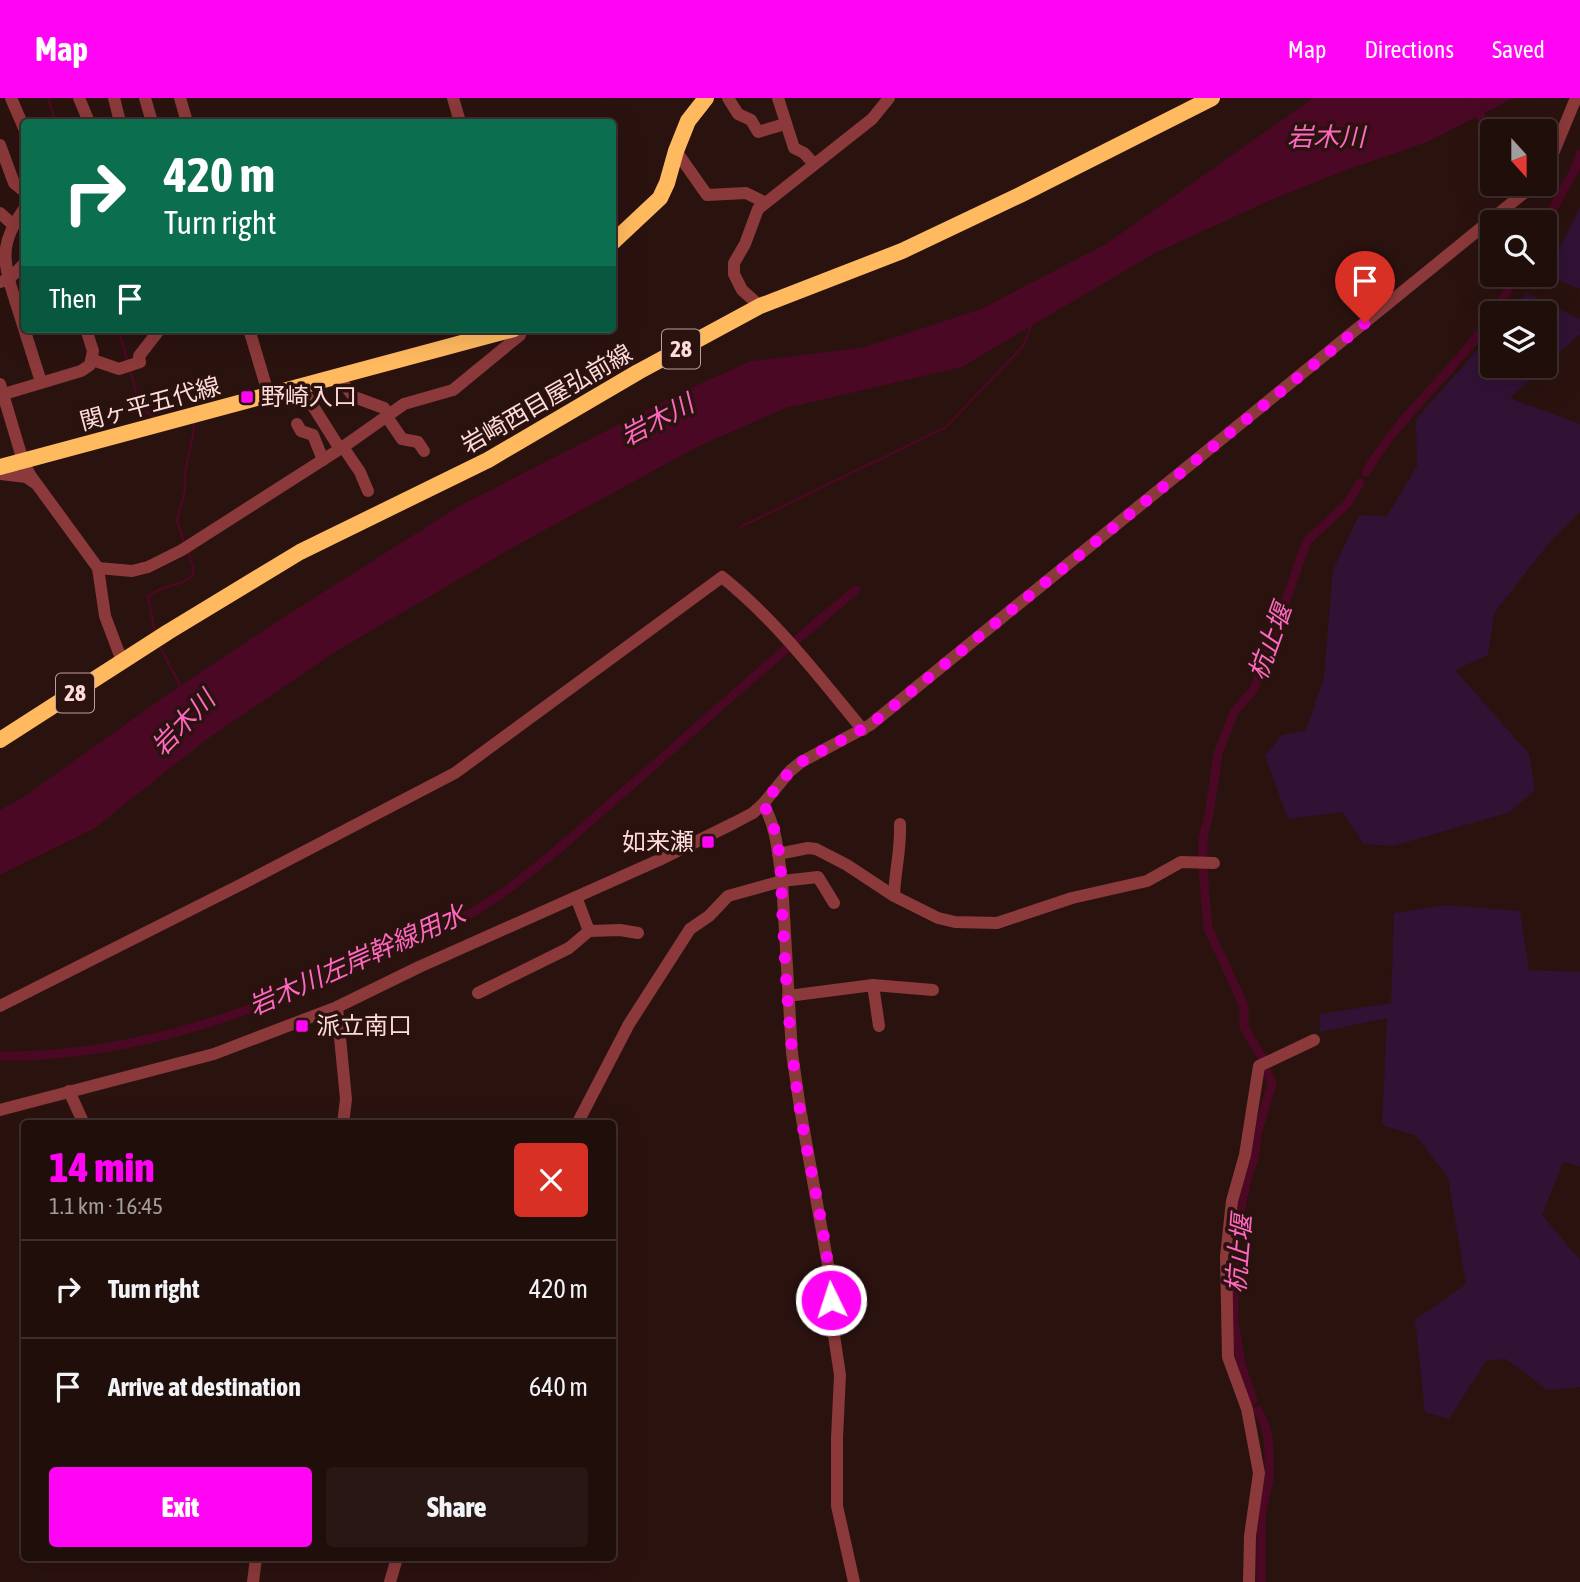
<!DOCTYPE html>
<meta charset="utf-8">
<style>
:root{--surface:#200e0b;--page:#281714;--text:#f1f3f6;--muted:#a29c9d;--line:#3d2e2c;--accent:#ff05f4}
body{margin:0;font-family:"Asap Condensed","Noto Sans JP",sans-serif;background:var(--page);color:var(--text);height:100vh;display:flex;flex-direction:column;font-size:26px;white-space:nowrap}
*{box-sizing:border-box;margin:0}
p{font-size:23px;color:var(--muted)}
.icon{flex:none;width:38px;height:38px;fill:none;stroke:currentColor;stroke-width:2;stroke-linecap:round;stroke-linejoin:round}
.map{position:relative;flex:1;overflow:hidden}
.panel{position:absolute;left:21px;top:1022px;width:595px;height:441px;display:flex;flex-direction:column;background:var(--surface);border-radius:7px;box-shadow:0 7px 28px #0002,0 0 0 2px var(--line)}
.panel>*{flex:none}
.guide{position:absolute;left:21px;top:21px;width:595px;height:214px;border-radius:7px;box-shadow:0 7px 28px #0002,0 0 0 2px var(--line);background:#0b6e4f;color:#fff;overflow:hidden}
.needle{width:46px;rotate:159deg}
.controls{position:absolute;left:1480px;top:21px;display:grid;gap:14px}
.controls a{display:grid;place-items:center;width:77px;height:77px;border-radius:7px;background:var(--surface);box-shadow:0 7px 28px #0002,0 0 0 2px var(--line);font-size:35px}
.pin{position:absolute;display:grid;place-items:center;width:60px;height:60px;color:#fff;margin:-72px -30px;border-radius:50% 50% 50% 0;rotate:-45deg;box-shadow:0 0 7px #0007}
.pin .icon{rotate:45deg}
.me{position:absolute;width:77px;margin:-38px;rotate:356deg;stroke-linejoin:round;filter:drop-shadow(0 0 5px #0008)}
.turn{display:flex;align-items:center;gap:24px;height:147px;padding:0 28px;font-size:32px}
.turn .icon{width:91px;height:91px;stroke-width:2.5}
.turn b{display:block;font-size:49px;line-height:60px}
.then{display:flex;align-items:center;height:66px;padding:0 28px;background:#0003;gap:14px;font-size:26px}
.round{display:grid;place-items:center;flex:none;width:74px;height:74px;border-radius:7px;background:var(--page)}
.summary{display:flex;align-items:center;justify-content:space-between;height:119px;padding:0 28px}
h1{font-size:42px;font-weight:800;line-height:52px;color:var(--accent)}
.button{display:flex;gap:14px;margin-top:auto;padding:14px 28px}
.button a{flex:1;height:80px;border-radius:7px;background:var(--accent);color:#fff;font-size:28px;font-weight:800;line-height:80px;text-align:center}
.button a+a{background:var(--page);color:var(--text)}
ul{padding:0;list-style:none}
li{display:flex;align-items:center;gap:21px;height:98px;padding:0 28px;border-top:2px solid var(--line)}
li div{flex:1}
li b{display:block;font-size:26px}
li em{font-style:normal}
header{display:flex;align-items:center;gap:42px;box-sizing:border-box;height:98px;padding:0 35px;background:var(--accent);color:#fff}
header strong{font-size:33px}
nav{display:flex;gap:38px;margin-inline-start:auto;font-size:24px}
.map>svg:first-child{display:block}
</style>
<header>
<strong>Map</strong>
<nav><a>Map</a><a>Directions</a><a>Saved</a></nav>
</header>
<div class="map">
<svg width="1580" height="1484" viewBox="0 0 1580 1484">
<rect width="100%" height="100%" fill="#2a120f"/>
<g fill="#311235">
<path d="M1580,109V191L1546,177Z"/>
<path d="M1527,195L1580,221V236L1545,267V215H1509Z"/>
<path d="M1493,234V268H1545L1510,300L1580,326V414L1549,445L1494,515L1488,557L1455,572L1529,656L1535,692L1510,714L1393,748L1364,746L1342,714L1288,721L1265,658L1282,637L1306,633L1324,579L1333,472L1359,417L1387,418L1417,368L1416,321Z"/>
<path d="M1447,807L1520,813L1529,872L1580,874V1069L1563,1064L1542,1117L1580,1162V1289L1547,1292L1506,1261L1486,1263L1449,1321L1425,1314L1415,1222L1466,1186L1448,1080L1416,1038L1382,1027L1387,920L1320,934V916L1391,905L1394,815Z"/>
</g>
<path fill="#4a0824" d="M1313,0H1514L1427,44L1349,71L1275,100L1153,156L962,269L786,310L699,348L519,446L335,554L203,644L95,730L0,777V712L22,700L168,596L281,521L461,407L684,293L751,263L862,250L981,211L1106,146Z"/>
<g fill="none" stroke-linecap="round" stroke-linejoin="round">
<g stroke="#4a0824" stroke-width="2.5">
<path d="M48,0L56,24"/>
<path d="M118,231L128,265"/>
<path d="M130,271C135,288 137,316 158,320"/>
<path d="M740,429L946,329L1023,248L1031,229"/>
<path d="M184,444L177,423L185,392V374L193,337L194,325"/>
<path d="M155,534L148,499C161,486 180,490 193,477V469L188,453"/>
<path d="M159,547L182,591"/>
</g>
<g stroke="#4a0824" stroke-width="9">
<path d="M1469,0L1484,24"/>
<path d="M1545,125L1576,69L1580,56"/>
<path d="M1494,215L1517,177"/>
<path d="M1366,374C1400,316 1455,273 1493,217"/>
<path d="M1203,758V740L1209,716L1218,656L1234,614L1254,591L1307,443L1347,406L1360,385"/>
<path d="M1203,772L1208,830L1244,908V929L1262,959"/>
<path d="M0,958C138,960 271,908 394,851C430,835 466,821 498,798C541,768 580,732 620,697C698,629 775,558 856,492"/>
<path d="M1253,1302L1241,1267L1234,1222L1235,1138L1247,1081L1255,1057L1257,1036L1272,986L1266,971"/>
<path d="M1258,1312L1266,1330L1269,1348V1381L1261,1418V1484"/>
</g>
<g stroke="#8b393a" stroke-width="12">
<path d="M11,0L24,30"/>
<path d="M79,0L89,24"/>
<path d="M114,0L120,24"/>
<path d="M145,0L152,24"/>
<path d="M180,0L187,24"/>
<path d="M453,0L460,24"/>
<path d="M728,0L738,16L751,22L758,34L785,26"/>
<path d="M778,0L794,50L804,55L814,66"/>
<path d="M0,47L14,85L24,93"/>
<path d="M676,53L707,97L746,95L764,104"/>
<path d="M1545,75L1576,0"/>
<path d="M24,111C0,144 2,162 15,202H24"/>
<path d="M0,115L11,125"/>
<path d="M0,184L8,182L24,166"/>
<path d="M15,202L41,284"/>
<path d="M760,208L742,192L734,176V165L745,146L758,111L872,21L889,0"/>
<path d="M249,231L269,298"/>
<path d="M93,262L119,271L140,264L139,258L160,231"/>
<path d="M338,279L354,299L384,310L389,317"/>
<path d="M0,286L23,363L30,377L98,470L132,473L148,469L182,452L343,349L404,306L453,292L520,237L521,231"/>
<path d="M301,289L340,351"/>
<path d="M4,296L81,273L90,267L93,253L86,231"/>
<path d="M387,319L402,341L418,344L424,353"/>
<path d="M297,326L301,333L313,337L323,362"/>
<path d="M343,349L360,374L368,393"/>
<path d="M0,376L26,379L35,385"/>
<path d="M98,470L105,518L122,563"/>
<path d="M763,706C777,729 778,757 782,783L792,955L800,1010L828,1167L832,1224L840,1277L837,1340V1408L854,1484"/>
<path d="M778,756L808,750L816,751L847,767L894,798L938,820L955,824L997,825L1072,800L1147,783L1181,764L1214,765"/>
<path d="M894,798C895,772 901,753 900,726"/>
<path d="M576,799L589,833"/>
<path d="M873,887L879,928"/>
<path d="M478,895L569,850L589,833L620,832L638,835"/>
<path d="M788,898L873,887L933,892"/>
<path d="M0,908L240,787L455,675L722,479C776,522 819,579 863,632"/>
<path d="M337,909L346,1001L343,1026"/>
<path d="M69,993L84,1026"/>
<path d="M0,1012L214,956L337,909L419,869L659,762L734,725L753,715L763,706L790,673L801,664L870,627L1535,86"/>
<path d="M577,1026L629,926L690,831L709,818L728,798L782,783L818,779L834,805"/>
<path d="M253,1484L256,1460"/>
<path d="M390,1484L397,1460"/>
<path d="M1249,1484L1250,1438L1259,1375L1247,1311L1228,1259L1226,1158L1232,1103L1245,1057L1259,968L1314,942"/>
</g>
<g stroke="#ffba60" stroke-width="16">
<path d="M612,145L660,100L667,85L676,53L688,23L706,0"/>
<path d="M0,369L514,231"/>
<path d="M0,642L168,534L300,454L488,362L638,274L760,208L902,153L1020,97L1212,0"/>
</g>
</g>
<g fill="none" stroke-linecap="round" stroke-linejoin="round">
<path stroke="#ff05f4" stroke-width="12" stroke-dasharray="0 21.6" d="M831,1202C828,1138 810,1076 800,1012C789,946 786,878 782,810C781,776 782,736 763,706L790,673L801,664L870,627L1365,225"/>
</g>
<g fill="#ff05f4" stroke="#2a120f" stroke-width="2.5">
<rect x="240" y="292" width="14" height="14" rx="3.5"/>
<rect x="701" y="737" width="14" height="14" rx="3.5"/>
<rect x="295" y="921" width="14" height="14" rx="3.5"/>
</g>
<g text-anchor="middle" stroke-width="7" stroke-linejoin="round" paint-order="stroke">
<g fill="#2a120f" stroke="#bf9f9c" stroke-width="2">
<rect x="662" y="231.5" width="38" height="39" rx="5"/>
<rect x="56" y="575.5" width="38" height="39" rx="5"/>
</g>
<g font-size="23" font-weight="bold" fill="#ffdbd9">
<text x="681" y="259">28</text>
<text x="75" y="603">28</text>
</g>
<g font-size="24" fill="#ffdbd9" stroke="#2a120f" text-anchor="start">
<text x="261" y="307">野崎入口</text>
<text x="694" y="752" text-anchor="end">如来瀬</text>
<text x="316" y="936">派立南口</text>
</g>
<g font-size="24" fill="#ffdbd9" stroke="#2a120f">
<text transform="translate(547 301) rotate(-30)" y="8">岩崎西目屋弘前線</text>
<text transform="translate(150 306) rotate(-15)" y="8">関ヶ平五代線</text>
</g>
<g font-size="26" font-style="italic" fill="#ff67c1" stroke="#2a120f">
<text x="1326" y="48">岩木川</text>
<text transform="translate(657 322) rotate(-28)" y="9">岩木川</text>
<text transform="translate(1270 544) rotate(-70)" y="9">杭止堰</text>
<text transform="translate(183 625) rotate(-46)" y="9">岩木川</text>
<text transform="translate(357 862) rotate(-24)" y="9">岩木川左岸幹線用水</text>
<text transform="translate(1239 1156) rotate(-85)" y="9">杭止堰</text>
</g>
</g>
</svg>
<div class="controls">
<a><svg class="needle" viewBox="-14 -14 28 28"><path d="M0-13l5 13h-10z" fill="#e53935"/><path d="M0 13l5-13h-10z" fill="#a29c9d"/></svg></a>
<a><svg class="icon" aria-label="search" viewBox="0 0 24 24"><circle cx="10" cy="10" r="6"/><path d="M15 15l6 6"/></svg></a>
<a><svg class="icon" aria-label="layers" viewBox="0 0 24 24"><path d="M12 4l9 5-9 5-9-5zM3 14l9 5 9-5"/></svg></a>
</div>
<div class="pin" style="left:1365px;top:225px;background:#d93025"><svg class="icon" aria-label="arrive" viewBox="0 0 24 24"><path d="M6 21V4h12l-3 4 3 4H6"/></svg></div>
<svg class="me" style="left:831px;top:1202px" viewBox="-20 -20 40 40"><circle r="17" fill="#ff05f4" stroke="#fff" stroke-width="3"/><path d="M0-11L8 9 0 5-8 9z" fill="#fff"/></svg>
<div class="guide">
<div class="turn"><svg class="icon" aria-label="right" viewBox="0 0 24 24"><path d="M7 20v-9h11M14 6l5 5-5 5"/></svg><div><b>420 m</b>Turn right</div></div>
<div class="then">Then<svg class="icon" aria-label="arrive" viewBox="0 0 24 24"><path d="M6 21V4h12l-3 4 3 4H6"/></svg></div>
</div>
<section class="panel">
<div class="summary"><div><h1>14 min</h1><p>1.1 km · 16:45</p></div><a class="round" style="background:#d93025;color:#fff"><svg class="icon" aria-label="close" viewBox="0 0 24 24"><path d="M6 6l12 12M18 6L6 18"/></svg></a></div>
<ul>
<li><svg class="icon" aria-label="right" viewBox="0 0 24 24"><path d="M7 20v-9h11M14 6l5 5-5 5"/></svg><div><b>Turn right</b></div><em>420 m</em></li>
<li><svg class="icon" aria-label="arrive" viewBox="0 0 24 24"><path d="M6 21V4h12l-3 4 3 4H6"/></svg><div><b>Arrive at destination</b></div><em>640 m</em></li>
</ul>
<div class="button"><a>Exit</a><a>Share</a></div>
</section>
</div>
